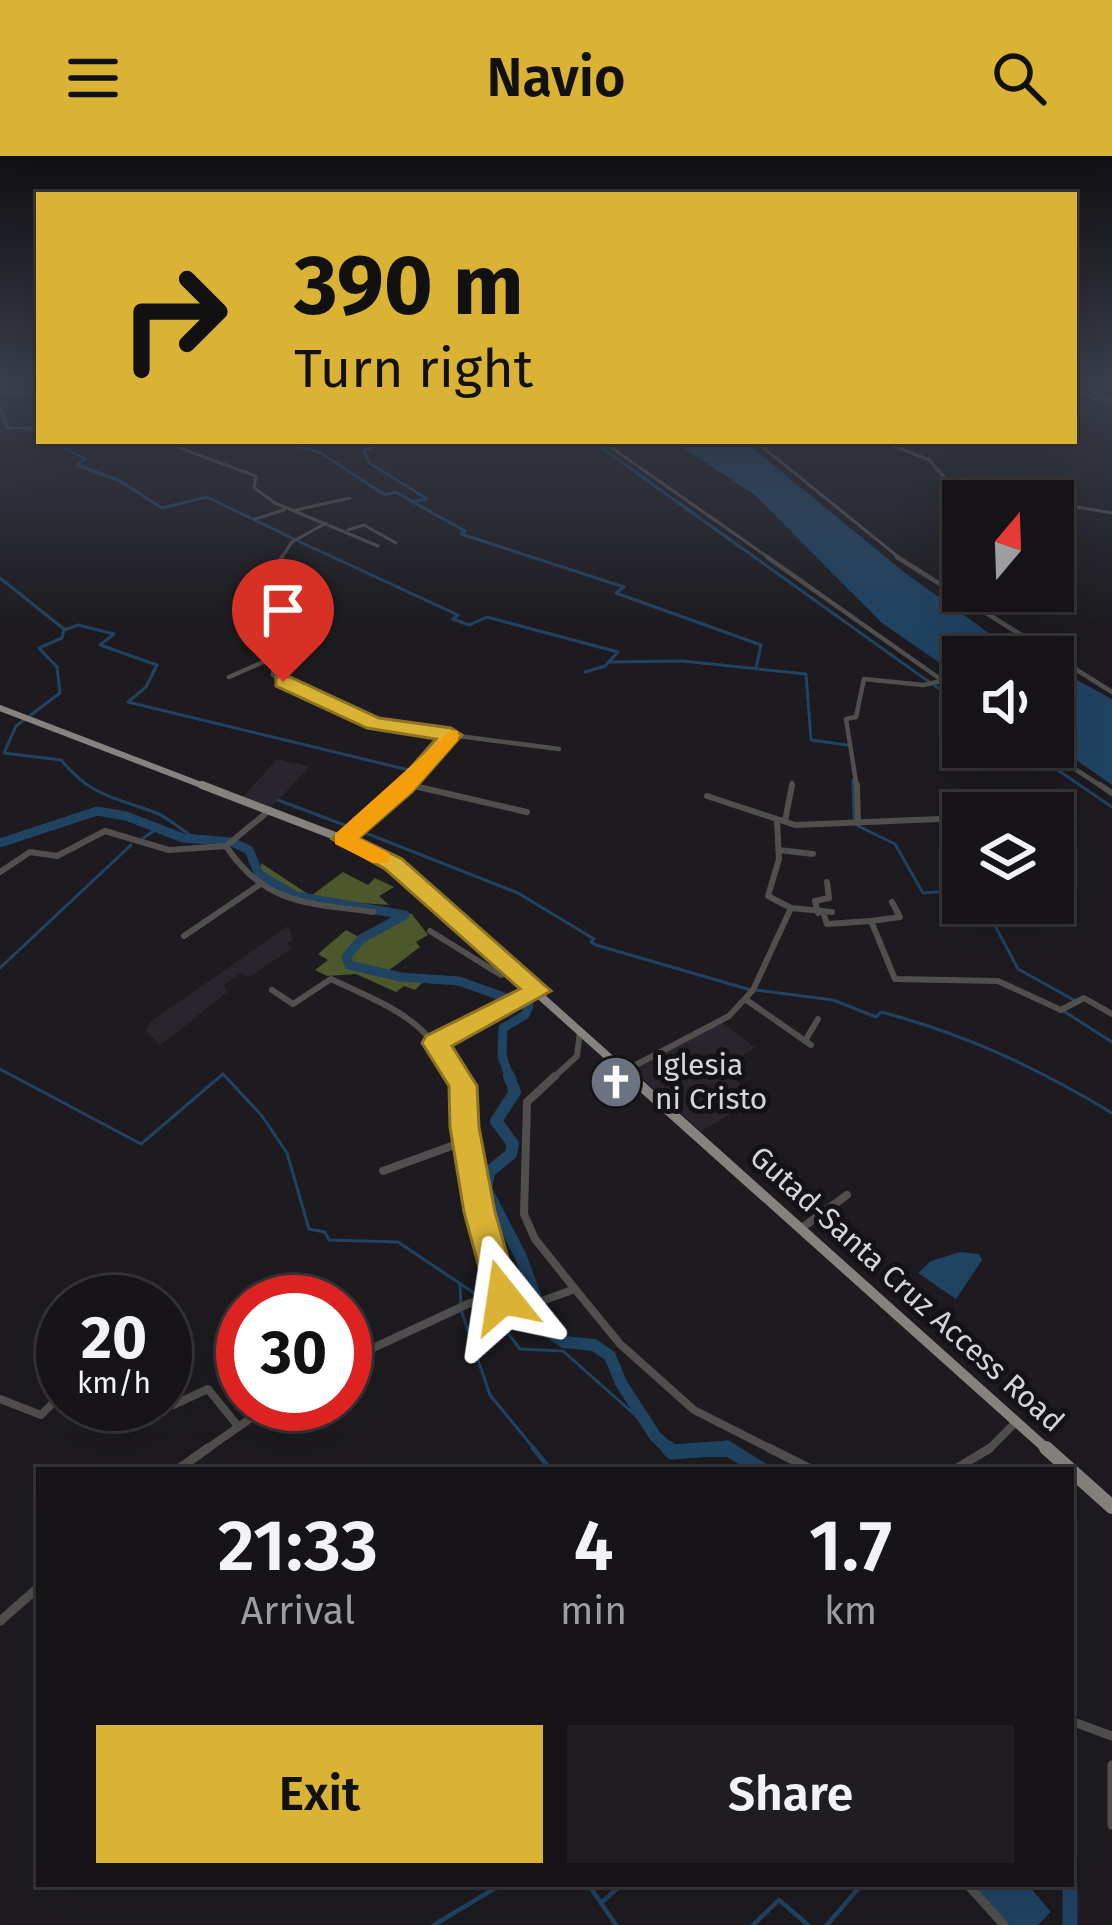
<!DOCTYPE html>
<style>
:root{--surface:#161417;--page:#1f1d20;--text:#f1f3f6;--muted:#9e9ea1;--line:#353336;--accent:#dab334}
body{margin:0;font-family:"Fira Sans",sans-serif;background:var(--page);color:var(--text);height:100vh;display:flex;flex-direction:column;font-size:45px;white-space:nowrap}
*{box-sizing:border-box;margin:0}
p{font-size:39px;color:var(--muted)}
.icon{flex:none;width:66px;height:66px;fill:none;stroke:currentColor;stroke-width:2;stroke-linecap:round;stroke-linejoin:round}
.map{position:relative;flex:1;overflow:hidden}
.panel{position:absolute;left:36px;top:1311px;width:1038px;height:420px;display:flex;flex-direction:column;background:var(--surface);border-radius:0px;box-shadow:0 12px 48px #0002,0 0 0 3px var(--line)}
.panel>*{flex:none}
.hud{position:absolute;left:36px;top:36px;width:1041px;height:252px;border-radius:0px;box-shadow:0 12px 48px #0002,0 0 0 3px var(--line);background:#dab334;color:#111;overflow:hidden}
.needle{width:78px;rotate:19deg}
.fabs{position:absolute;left:942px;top:324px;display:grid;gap:24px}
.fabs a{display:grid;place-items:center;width:132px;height:132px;border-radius:0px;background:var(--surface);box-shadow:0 12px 48px #0002,0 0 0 3px var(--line);font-size:60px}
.speed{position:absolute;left:36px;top:1119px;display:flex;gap:24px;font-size:60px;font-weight:700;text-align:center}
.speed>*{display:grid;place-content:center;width:156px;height:156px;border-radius:50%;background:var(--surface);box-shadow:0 12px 48px #0002,0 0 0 3px var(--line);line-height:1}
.speed small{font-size:30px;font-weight:400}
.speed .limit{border:18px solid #d22;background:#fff;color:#111}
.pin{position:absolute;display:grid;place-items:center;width:102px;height:102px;color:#fff;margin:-123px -51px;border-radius:50% 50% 50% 0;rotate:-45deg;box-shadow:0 0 12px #0007}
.pin .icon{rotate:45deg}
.me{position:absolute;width:132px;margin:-66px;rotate:345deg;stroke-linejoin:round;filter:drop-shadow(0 0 9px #0008)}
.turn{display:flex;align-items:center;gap:42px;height:252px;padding:0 60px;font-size:54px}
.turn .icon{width:156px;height:156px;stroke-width:2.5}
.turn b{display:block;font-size:84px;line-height:102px}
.eta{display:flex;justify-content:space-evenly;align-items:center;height:204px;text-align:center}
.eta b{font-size:72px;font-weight:600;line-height:84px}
.cta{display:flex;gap:24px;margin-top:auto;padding:24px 60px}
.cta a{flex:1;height:138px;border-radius:0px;background:var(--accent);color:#111;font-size:48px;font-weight:600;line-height:138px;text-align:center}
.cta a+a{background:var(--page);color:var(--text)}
header{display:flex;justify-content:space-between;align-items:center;height:156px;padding:0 60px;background:var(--accent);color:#111;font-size:54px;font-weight:600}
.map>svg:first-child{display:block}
</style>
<header><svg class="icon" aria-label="menu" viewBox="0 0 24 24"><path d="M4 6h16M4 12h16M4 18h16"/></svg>Navio<svg class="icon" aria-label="search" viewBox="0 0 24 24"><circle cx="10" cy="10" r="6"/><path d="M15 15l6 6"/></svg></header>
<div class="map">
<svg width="1112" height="1769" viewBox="0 0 1112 1769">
<rect width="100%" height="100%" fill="#1d1b1f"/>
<g fill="#29252d">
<path d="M277,603L310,610L271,652L242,642Z"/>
<path d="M288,770L293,783L287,788L292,792L250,821L241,817L224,829L227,836L170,882L160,889L146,875L150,866Z"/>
<path d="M720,864L755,892L722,911L757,943L701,975L631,912Z"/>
</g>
<g fill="#4c582c">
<path d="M261,707L311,740L343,716L368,729L375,722L394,731L379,740L389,749L308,743L261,717Z"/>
<path d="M411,757L428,779L416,786L420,791L388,815L352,807L350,801L363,784Z"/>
<path d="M346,774L359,781L343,802L347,810L400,824L426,823L415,834L404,830L396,836L356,818L327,820L315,814L328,804L318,798Z"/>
</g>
<g fill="#204362">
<path d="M673,285H744L904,416L1022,501H963V523L882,467L755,339Z"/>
<path d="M1053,511L1112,543V629L1053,588Z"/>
<path d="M960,1096L979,1098L982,1104L956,1143L918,1117L931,1105Z"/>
<path d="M970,1728H1027L1051,1756L1038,1769H1007Z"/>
</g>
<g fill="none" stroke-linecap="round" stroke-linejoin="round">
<g stroke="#204362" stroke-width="3">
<path d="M0,239L39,235"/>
<path d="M1102,241L1112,245"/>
<path d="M0,250L8,270"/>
<path d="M25,273L39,275"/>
<path d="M52,285L85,303L77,309L120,325L162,352L207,341L294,383"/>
<path d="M371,285L380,288L364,294L368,306L427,343L413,346L465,375L461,378L624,431L616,437L761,489L756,512"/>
<path d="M592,285L932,528"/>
<path d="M294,289L319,296L385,339L396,336L413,346"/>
<path d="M298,385L458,459L453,463L469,469L487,461L618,496L605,510L585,516"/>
<path d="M0,422L64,473L62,482L39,492L57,511L60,537L16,570L4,597L61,604C91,640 113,641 154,656C168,661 182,674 195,683"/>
<path d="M64,474L78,469L114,478L100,489L157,509L146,531L128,546L413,615"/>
<path d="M609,506L682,505L806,518L811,584L847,589"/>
<path d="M935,530L963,550"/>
<path d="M1024,591L1112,651"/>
<path d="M423,617L457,580"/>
<path d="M853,624L854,662"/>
<path d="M278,644L352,672"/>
<path d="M858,670L895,688L923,737L963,734"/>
<path d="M358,674L518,737L594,783L591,786L596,789L751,834"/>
<path d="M143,682L157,673"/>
<path d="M983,747L1018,813L1074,844"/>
<path d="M0,812L131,689"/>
<path d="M756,834L833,844L876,861L881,856C965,878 1038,912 1112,957"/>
<path d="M1065,856L1112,886"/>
<path d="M0,913L141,988L223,918L262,960L287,997L309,1073L325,1076L329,1084L398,1086L480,1141"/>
<path d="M460,1129L461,1149"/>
<path d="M485,1147L520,1193L563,1195L652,1274"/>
<path d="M461,1154L490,1239L536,1295"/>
</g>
<g stroke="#204362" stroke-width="4.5">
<path d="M533,1292L551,1314"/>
<path d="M588,1728L616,1769"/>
<path d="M601,1747L622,1728"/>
<path d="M434,1769L502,1728"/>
<path d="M753,1769L779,1744L808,1769"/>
<path d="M827,1769L862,1728"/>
</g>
<path stroke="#204362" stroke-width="9" d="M0,687L97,655L126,660L183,682L232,686L249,694L259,718L296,740L405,759L361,783L346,801L349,809L401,821L459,825L529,850L525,859L503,872L502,900L510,923"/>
<g stroke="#204362" stroke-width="12">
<path d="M509,920L515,936L496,965L513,988L511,998L489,1016L486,1033L521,1101L548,1175L564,1186L594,1189L610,1200L621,1227L655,1280L671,1295"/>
<path d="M685,1295H732"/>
</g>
<g stroke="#204362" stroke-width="15">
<path d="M668,1292L672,1296L727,1292"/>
<path d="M727,1292L762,1314"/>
<path d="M1070,1728V1769"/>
</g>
<g stroke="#504f4d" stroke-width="3">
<path d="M1074,236L1112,247"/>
<path d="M1093,236L1112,242"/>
<path d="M0,253L7,272H39"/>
<path d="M161,285L256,320L254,332L275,347L378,390"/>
<path d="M602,285L772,404"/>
<path d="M755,285L902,404"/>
<path d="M882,285L929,304L965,345"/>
<path d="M1053,347L1112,357"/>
<path d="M296,354L350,342"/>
<path d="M255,363L284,354"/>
<path d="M348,374L364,369L396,387"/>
<path d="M280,404L292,386L326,367"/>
</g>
<g stroke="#504f4d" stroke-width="4.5">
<path d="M282,401L278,408L273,519L374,568L451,579L448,588L399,632"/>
<path d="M767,401L963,539"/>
<path d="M897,401L1112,536"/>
<path d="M229,521L270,503"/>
<path d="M451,579L559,593"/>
<path d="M1041,591L1104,632"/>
<path d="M410,629L423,632"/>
<path d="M791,632L792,627"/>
<path d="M857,632L846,563L856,561L864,523L923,529L942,525"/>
</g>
<g stroke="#504f4d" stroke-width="6">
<path d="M410,629L527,656"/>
<path d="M857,629L858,667"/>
<path d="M1100,629L1112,637"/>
<path d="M707,640L795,669L963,662"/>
<path d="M777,664L779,703L768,740L791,752L832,756"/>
<path d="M785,665L792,629"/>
<path d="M344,682L403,629"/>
<path d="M226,690L270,654"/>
<path d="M779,694L813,698"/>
<path d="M0,716L30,696L57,700L105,675L169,694L226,690C265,749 308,747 373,756"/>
<path d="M823,756L827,768L871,765L895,823L998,825L1061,854L1084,842L1112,858"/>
<path d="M818,757L815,745L829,742L827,726"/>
<path d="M871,765L900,761L892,746"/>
<path d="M430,775L501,819L512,815"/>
<path d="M184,780L259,729"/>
<path d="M272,834L293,848L331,823C394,853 422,860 459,923"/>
<path d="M745,843L811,889"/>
<path d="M805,885L818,863"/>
<path d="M436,887L535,836"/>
<path d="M628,913L729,860L753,834L791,752"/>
<path d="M552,923L577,900L580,875"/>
</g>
<g stroke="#504f4d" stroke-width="8">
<path d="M457,920L463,930L479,1056L503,1141"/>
<path d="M383,1015L468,984"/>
<path d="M803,1071L847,1039"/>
<path d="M575,1133L620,1188L694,1254L775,1295"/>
<path d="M345,1205L470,1147L503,1141L531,1149L575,1133L535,1083L524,1058L527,946L555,920"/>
<path d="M0,1243L41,1259L63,1237"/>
<path d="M165,1245L173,1249L208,1233L237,1269"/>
<path d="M204,1295L271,1248"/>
<path d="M987,1295L1013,1269V1263"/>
</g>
<g stroke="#504f4d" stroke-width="9">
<path d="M769,1292L813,1314"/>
<path d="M177,1314L208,1292"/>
<path d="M954,1314L990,1292"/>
<path d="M0,1465L39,1431"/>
<path d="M1071,1565L1112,1580"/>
<path d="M1112,1609V1669"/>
<path d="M967,1728L1004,1769"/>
</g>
<path stroke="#84837f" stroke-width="6" d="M0,552L209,632"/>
<path stroke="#84837f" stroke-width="8" d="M202,629L343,683L393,708L633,923"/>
<path stroke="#84837f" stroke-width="10" d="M630,920L1049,1295"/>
<path stroke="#84837f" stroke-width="14" d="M1046,1292L1112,1351"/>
</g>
<linearGradient id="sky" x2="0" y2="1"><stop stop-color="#100f11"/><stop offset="0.48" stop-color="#3a3f4d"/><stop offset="1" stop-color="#3a3f4d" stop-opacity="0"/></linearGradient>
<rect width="1112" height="472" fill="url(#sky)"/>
<path fill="#dab334" stroke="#8e7422" stroke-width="3" d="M276,521H290L379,562L451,572L462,579L412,636L359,682L402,703L551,835L452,890L477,930L479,971L495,1056L519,1141L515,1150L503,1154L492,1150L487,1141L464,1056L450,971L449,930L422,887L426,880L520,833L385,713L332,683L397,627L436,583L367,572L276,530Z"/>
<path fill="#f59e0b" d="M451,574L458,575V584L412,636L359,682L389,697V707H373L335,688V678Z"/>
<defs>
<g id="church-disc" transform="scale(2.7)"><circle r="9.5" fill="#6b7280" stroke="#141215"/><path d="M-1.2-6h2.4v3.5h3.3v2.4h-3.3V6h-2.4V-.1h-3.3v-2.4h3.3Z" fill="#fff"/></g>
</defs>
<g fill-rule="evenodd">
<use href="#church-disc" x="616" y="926"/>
</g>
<g text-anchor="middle" stroke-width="10" stroke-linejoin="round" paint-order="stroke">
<g font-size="30" fill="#d5d4d7" stroke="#141215" text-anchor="start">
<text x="655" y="919">Iglesia<tspan x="655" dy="34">ni Cristo</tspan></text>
</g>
<g font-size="30" fill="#d5d4d7" stroke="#141215">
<text transform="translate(907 1133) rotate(42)" y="10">Gutad-Santa Cruz Access Road</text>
</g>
</g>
</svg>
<div class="fabs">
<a><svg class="needle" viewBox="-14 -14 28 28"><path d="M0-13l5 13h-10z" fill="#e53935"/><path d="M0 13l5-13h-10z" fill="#9e9ea1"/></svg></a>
<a><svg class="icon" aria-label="sound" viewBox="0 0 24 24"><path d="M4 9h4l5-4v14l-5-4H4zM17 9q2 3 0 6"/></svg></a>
<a><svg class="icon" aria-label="layers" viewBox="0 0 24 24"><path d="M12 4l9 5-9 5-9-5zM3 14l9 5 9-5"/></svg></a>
</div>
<div class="speed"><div>20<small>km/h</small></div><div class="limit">30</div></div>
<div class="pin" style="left:283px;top:526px;background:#d93025"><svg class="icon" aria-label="arrive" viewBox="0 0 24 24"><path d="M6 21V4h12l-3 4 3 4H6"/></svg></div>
<svg class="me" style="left:503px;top:1141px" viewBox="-20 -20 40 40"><path d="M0-17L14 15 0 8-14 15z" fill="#dab334" stroke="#fff" stroke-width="4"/></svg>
<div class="hud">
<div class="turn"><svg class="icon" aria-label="right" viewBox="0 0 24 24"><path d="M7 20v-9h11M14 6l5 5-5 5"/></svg><div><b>390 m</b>Turn right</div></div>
</div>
<section class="panel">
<div class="eta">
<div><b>21:33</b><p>Arrival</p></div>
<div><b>4</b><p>min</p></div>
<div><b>1.7</b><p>km</p></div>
</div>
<div class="cta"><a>Exit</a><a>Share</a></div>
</section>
</div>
